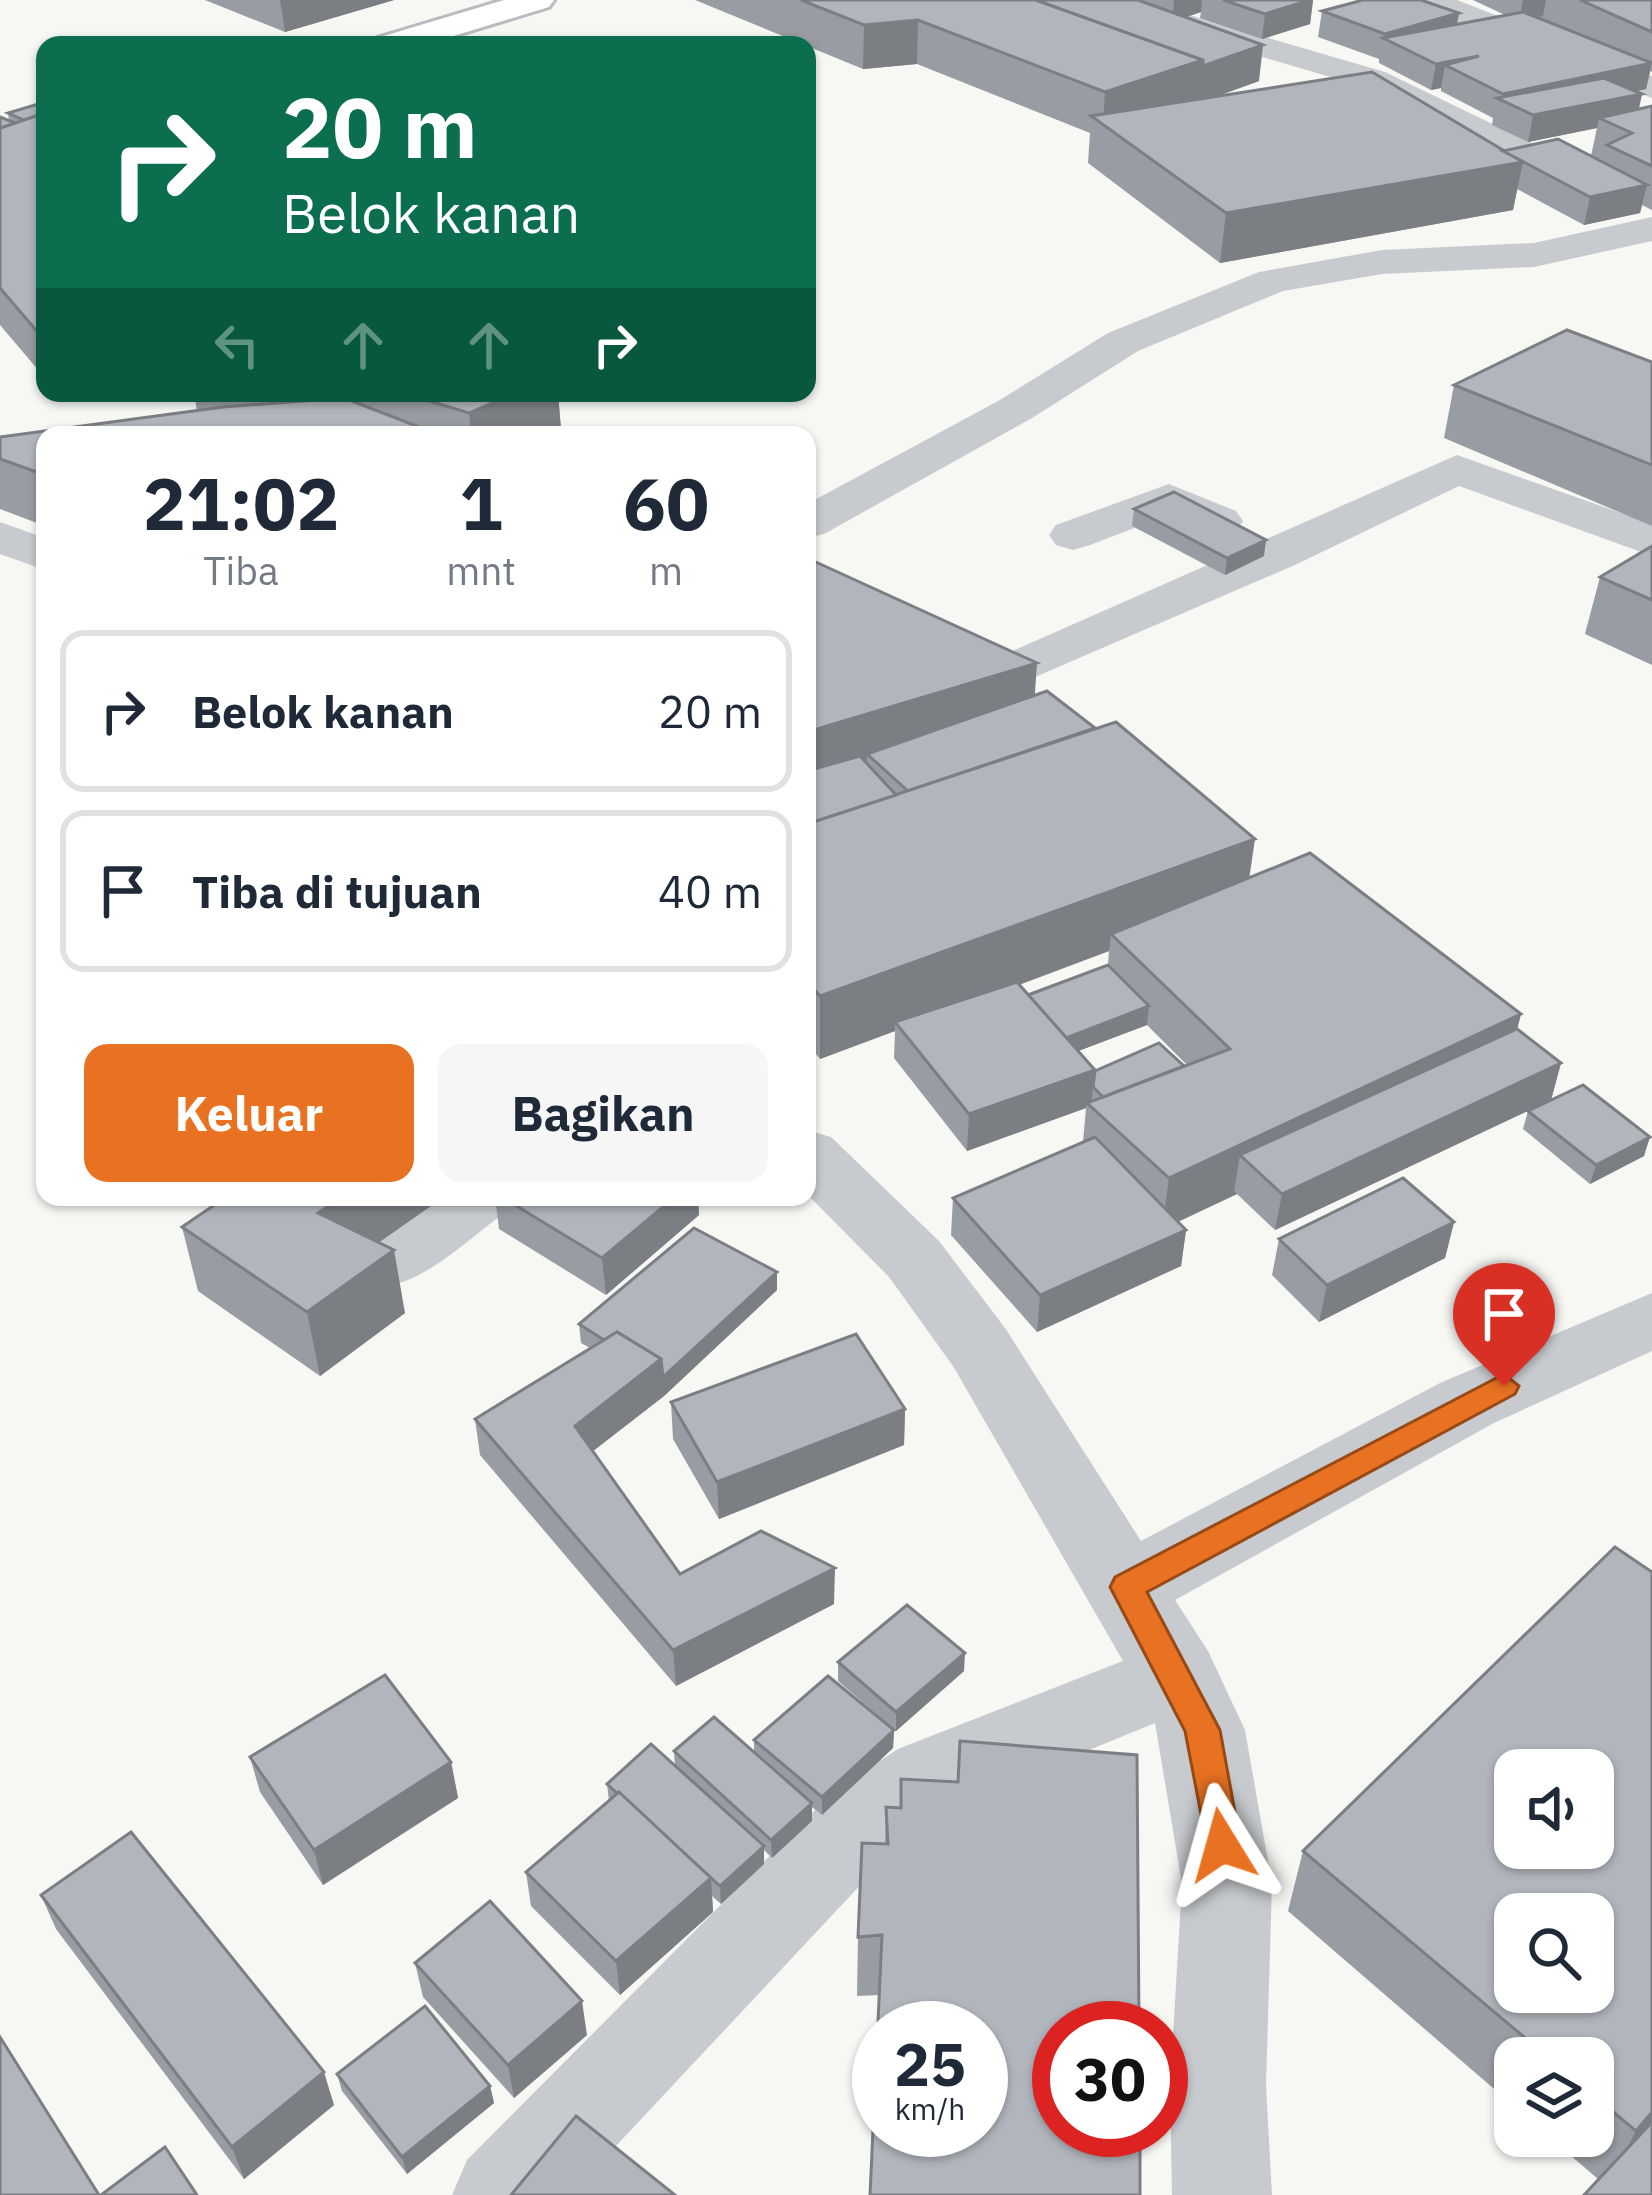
<!DOCTYPE html>
<html lang="id">
<style>
:root{--surface:#fff;--page:#f6f6f7;--text:#1f2937;--muted:#747a83;--line:#e0e1e3;--accent:#e97222}
body{margin:0;font-family:"IBM Plex Sans",sans-serif;background:var(--page);color:var(--text);height:100vh;display:flex;flex-direction:column;font-size:45px;white-space:nowrap}
*{box-sizing:border-box;margin:0}
p{font-size:39px;color:var(--muted)}
.icon{flex:none;width:66px;height:66px;fill:none;stroke:currentColor;stroke-width:2;stroke-linecap:round;stroke-linejoin:round}
.map{position:relative;flex:1;overflow:hidden}
.drawer{position:absolute;left:36px;top:426px;width:780px;height:780px;display:flex;flex-direction:column;background:var(--surface);border-radius:24px;box-shadow:0 3px 9px #0004}
.drawer>*{flex:none}
.hud{position:absolute;left:36px;top:36px;width:780px;height:366px;border-radius:24px;box-shadow:0 3px 9px #0004;background:#0b6e4f;color:#fff;overflow:hidden}
.tools{position:absolute;left:1494px;top:1749px;display:grid;gap:24px}
.tools a{display:grid;place-items:center;width:120px;height:120px;border-radius:24px;background:var(--surface);box-shadow:0 3px 9px #0004;font-size:60px}
.speed{position:absolute;left:852px;top:2001px;display:flex;gap:24px;font-size:60px;font-weight:700;text-align:center}
.speed>*{display:grid;place-content:center;width:156px;height:156px;border-radius:50%;background:var(--surface);box-shadow:0 3px 9px #0004;line-height:1}
.speed small{font-size:30px;font-weight:400}
.speed .limit{border:18px solid #d22;background:#fff;color:#111}
.pin{position:absolute;display:grid;place-items:center;width:102px;height:102px;color:#fff;margin:-123px -51px;border-radius:50% 50% 50% 0;rotate:-45deg;box-shadow:0 0 12px #0007}
.pin .icon{rotate:45deg}
.me{position:absolute;width:132px;margin:-66px;rotate:352deg;stroke-linejoin:round;filter:drop-shadow(0 0 9px #0008)}
.turn{display:flex;align-items:center;gap:42px;height:252px;padding:0 48px;font-size:54px}
.turn .icon{width:156px;height:156px;stroke-width:2.5}
.turn b{display:block;font-size:84px;line-height:102px}
.lanes{display:flex;align-items:center;height:114px;padding:0 48px;background:#0003;justify-content:center;gap:60px;direction:ltr}
.lanes .off{opacity:.35}
.eta{display:flex;justify-content:space-evenly;align-items:center;height:204px;text-align:center}
.eta b{font-size:72px;font-weight:700;line-height:84px}
.action{display:flex;gap:24px;margin-top:auto;padding:24px 48px}
.action a{flex:1;height:138px;border-radius:24px;background:var(--accent);color:#fff;font-size:48px;font-weight:700;line-height:138px;text-align:center}
.action a+a{background:var(--page);color:var(--text)}
ul{padding:0;list-style:none}
li{display:flex;align-items:center;gap:36px;height:162px;margin:0 24px 18px;padding:0 24px;border:6px solid var(--line);border-radius:24px}
li div{flex:1}
li b{display:block;font-size:45px}
li em{font-style:normal}
.map>svg:first-child{display:block}
</style>
<div class="map">
<svg width="1652" height="2195" viewBox="0 0 1652 2195">
<rect width="100%" height="100%" fill="#f7f7f4"/>
<g fill="none" stroke-linecap="round" stroke-linejoin="round">
<g stroke="#b8bbc0" stroke-width="6">
<path id="major" d="M504,0H554L549,7L424,45H372L377,38Z"/>
</g>
<g fill="#c7cace" fill-rule="evenodd">
<path d="M1087,0H1138L1385,72L1542,148L1547,156L1542,164H1516L1361,86L1092,7Z"/>
<path d="M1412,0H1457L1652,76V98L1417,7Z"/>
<path d="M1652,217V241L1534,267L1382,274L1283,291L1138,351L1032,418L824,534L807,538V504L1000,400L1108,333L1259,272L1382,250L1534,243Z"/>
<path d="M1457,455L1652,524V556L1459,486L1297,564L998,693L952,684L807,608V573L992,660Z"/>
<path d="M1169,484L1236,511L1243,521L1236,531L1219,535L1168,515L1090,545L1073,550L1056,545L1049,535L1056,525Z"/>
<path d="M0,522L45,538V570L0,554Z"/>
<path d="M807,1130L831,1137L939,1241L1005,1328L1141,1541L1440,1383L1652,1293V1351L1494,1423L1175,1600L1208,1651L1245,1730L1272,1884L1266,2086L1272,2195H1172L1170,2086L1182,1884L1155,1723L960,1803L897,1846L570,2195H452L467,2160L835,1790L898,1749L1123,1661L953,1366L889,1277L807,1194Z"/>
<path d="M429,1197H514L503,1214C460,1245 408,1301 353,1284L342,1266L353,1248Z"/>
</g>
<use href="#major" fill="#fff" fill-rule="evenodd"/>
</g>
<g fill="#979da2" fill-rule="evenodd">
<path d="M205,0H394L285,32Z"/>
<path d="M695,0H1313L1310,24L1262,39L1200,18L1201,12L1186,17L1259,81L1217,96L1504,150L1591,156L1597,128L1528,142L1492,125L1493,118L1441,91V88L1431,90L1379,63V59L1318,37L1322,11L1459,13L1457,24L1505,15L1473,0H1652V72L1650,71L1646,89L1637,91L1642,94L1639,109L1652,106V210L1642,205L1640,213L1584,225L1517,189L1513,210L1220,263L1088,163L1090,133L917,64L863,69Z"/>
<path d="M45,102V378L0,325V117L9,121L8,113Z"/>
<path d="M1652,362V526L1444,438L1454,385Z"/>
<path d="M194,393H558L561,430L549,435H45V526L0,509V437L197,411Z"/>
<path d="M1134,509L1264,556L1225,575L1132,526Z"/>
<path d="M1652,546V665L1585,634L1600,577Z"/>
<path d="M807,558L1035,695L1250,877L1521,1014L1517,1029L1561,1063L1551,1100L1275,1230L1237,1194L1178,1222L1186,1230L1181,1266L1037,1332L951,1235L953,1198L1083,1142L1086,1108L967,1151L894,1058L895,1031L820,1059L807,1043ZM1109,951L1108,965L1028,995L1019,985ZM1147,1025L1187,1065L1095,1071L1078,1051Z"/>
<path d="M1528,1111L1644,1156L1590,1184L1523,1129Z"/>
<path d="M495,1197H698L699,1215L606,1295L499,1229Z"/>
<path d="M1454,1222L1445,1258L1319,1322L1272,1275L1279,1239Z"/>
<path d="M182,1227L379,1242L405,1313L320,1376L198,1291Z"/>
<path d="M777,1290L664,1396L593,1451L680,1574L834,1604L676,1686L480,1455L475,1419L590,1348L581,1343L579,1324Z"/>
<path d="M671,1402L905,1409L904,1445L719,1519L673,1439Z"/>
<path d="M1652,1572V2195L1598,2179L1548,2136H1593V2058H1515V2107L1288,1911L1303,1851Z"/>
<path d="M838,1662L964,1671L896,1731L838,1681Z"/>
<path d="M894,1730L893,1748L822,1815L812,1807V1821L772,1858L764,1850V1864L721,1904L712,1896L713,1912L620,1995L531,1906L526,1872L609,1801L607,1784L675,1766L674,1751L754,1752V1740Z"/>
<path d="M250,1757L451,1762L458,1798L323,1885L260,1792Z"/>
<path d="M957,1782L879,1995L857,1996L858,1937L885,1844L886,1807L900,1808Z"/>
<path d="M41,1895L334,2105L244,2179L56,1929Z"/>
<path d="M415,1963L587,2035L514,2098L423,1997Z"/>
<path d="M337,2074L490,2086L494,2103L407,2174L342,2091Z"/>
</g>
<g fill="#7b7f84">
<path d="M280,0H394L285,32Z"/>
<path d="M1174,0H1202L1201,12L1172,22Z"/>
<path d="M1310,0H1313L1310,24L1262,39L1265,14Z"/>
<path d="M1523,0H1546L1543,16L1519,21Z"/>
<path d="M1459,13L1454,39L1384,38L1385,34Z"/>
<path d="M918,20L917,64L863,69L864,25Z"/>
<path d="M1263,45L1259,81L1199,103L1103,125L1105,92L1203,60Z"/>
<path d="M1479,56L1445,65L1441,88L1431,90L1436,64Z"/>
<path d="M1652,63L1646,89L1530,114L1501,100L1503,94Z"/>
<path d="M1642,94L1636,120L1599,118L1597,128L1528,142L1533,115Z"/>
<path d="M1523,162L1513,210L1220,263L1226,213Z"/>
<path d="M1647,185L1640,213L1584,225L1590,197Z"/>
<path d="M517,393H558L561,430L549,435H471L469,413Z"/>
<path d="M1266,540L1264,556L1225,575L1227,558Z"/>
<path d="M1037,663L1033,721L867,754L866,773L807,792V732Z"/>
<path d="M1255,839L1246,900L1111,934L1109,951L900,1029L895,1022V1031L820,1059V996Z"/>
<path d="M1149,1006L1147,1025L1052,1061L1053,1042Z"/>
<path d="M1521,1014L1508,1065L1240,1155L1234,1191L1237,1194L1162,1229L1169,1178Z"/>
<path d="M1561,1063L1551,1100L1275,1230L1282,1194Z"/>
<path d="M1095,1070L1091,1106L1087,1103L1086,1108L967,1151L969,1114Z"/>
<path d="M1650,1137L1644,1156L1590,1184L1596,1165Z"/>
<path d="M341,1197H444L331,1276L318,1213Z"/>
<path d="M675,1197H698L699,1215L606,1295L602,1258Z"/>
<path d="M1454,1222L1445,1258L1319,1322L1327,1285Z"/>
<path d="M1186,1230L1181,1266L1037,1332L1040,1295Z"/>
<path d="M394,1250L405,1313L320,1376L307,1312Z"/>
<path d="M777,1272V1290L664,1396L579,1462L575,1426Z"/>
<path d="M905,1409L904,1445L719,1519L717,1482Z"/>
<path d="M835,1568L834,1604L676,1686L673,1650Z"/>
<path d="M965,1653L964,1671L896,1731V1712Z"/>
<path d="M894,1730L893,1748L822,1815V1797Z"/>
<path d="M451,1762L458,1798L323,1885L314,1850Z"/>
<path d="M812,1803V1821L772,1858L771,1840Z"/>
<path d="M764,1846V1864L721,1904L720,1886Z"/>
<path d="M711,1878L713,1912L620,1995L616,1961Z"/>
<path d="M582,2001L587,2035L514,2098L508,2065Z"/>
<path d="M324,2072L334,2105L244,2179L232,2147Z"/>
<path d="M490,2086L494,2103L407,2174L402,2157Z"/>
<path d="M1652,2112V2133L1607,2187L1636,2131Z"/>
</g>
<g fill="#b0b6bc" stroke="#7b7f84" stroke-width="3" fill-rule="evenodd">
<path d="M801,0H1036L1203,60L1105,92L918,20L864,25Z"/>
<path d="M1036,0H1138L1263,45L1203,66V60Z"/>
<path d="M1223,0H1310L1265,14Z"/>
<path d="M1363,0H1421L1459,13L1385,34L1322,11Z"/>
<path d="M1580,0H1652V32Z"/>
<path d="M1523,12L1652,63L1503,94L1445,65L1479,56L1436,64L1383,38Z"/>
<path d="M1372,72L1523,162L1226,213L1091,116Z"/>
<path d="M1604,78L1642,94L1533,115L1497,98Z"/>
<path d="M45,102V113L24,120L8,113Z"/>
<path d="M1652,106V166L1607,145L1632,133L1599,118Z"/>
<path d="M45,113V335L41,336L0,288V128Z"/>
<path d="M0,117L15,123L0,128Z"/>
<path d="M1558,139L1647,185L1590,197L1503,151Z"/>
<path d="M1567,330L1652,362V465L1454,385Z"/>
<path d="M403,393H517L469,413Z"/>
<path d="M344,398L440,435H45V475L0,459V437L223,407Z"/>
<path d="M1174,492L1266,540L1227,558L1134,509Z"/>
<path d="M1652,546V600L1600,577Z"/>
<path d="M807,558L1037,663L807,732Z"/>
<path d="M1047,691L1095,728L908,791L867,754Z"/>
<path d="M1116,722L1255,839L820,996L807,982V824Z"/>
<path d="M860,756L896,795L807,824V771Z"/>
<path d="M1310,853L1521,1014L1169,1178L1087,1103L1230,1049L1111,934Z"/>
<path d="M1108,965L1149,1006L1066,1038L1028,995Z"/>
<path d="M1017,982L1095,1070L969,1114L895,1022Z"/>
<path d="M1517,1029L1561,1063L1282,1194L1240,1155Z"/>
<path d="M1159,1043L1184,1066L1103,1097L1093,1087L1095,1071Z"/>
<path d="M1583,1085L1650,1137L1596,1165L1528,1111Z"/>
<path d="M1095,1137L1186,1230L1040,1295L953,1198Z"/>
<path d="M1403,1178L1454,1222L1327,1285L1279,1239Z"/>
<path d="M226,1197H341L318,1213L394,1250L307,1312L182,1227Z"/>
<path d="M502,1197H675L602,1258Z"/>
<path d="M694,1228L777,1272L663,1377L661,1359L617,1332L604,1340L579,1324Z"/>
<path d="M617,1332L661,1359L575,1426L680,1574L761,1531L835,1568L673,1650L475,1419Z"/>
<path d="M856,1334L905,1409L717,1482L671,1402Z"/>
<path d="M1615,1547L1652,1572V2112L1636,2131L1593,2095V2058H1549L1303,1851ZM1515,1770H1593V1848H1515ZM1515,1914H1593V1992H1515Z"/>
<path d="M907,1605L965,1653L896,1712L838,1662Z"/>
<path d="M385,1675L451,1762L314,1850L250,1757Z"/>
<path d="M828,1676L894,1730L822,1797L754,1740Z"/>
<path d="M714,1717L812,1803L771,1840L674,1751Z"/>
<path d="M960,1741L1137,1755L1139,2028H1059V2130H1140V2195H870L882,1935L858,1937L862,1843L888,1844L886,1807L901,1808V1779L958,1782ZM879,2028H981V2130H879Z"/>
<path d="M651,1744L764,1846L720,1886L607,1784Z"/>
<path d="M619,1792L711,1878L616,1961L526,1872Z"/>
<path d="M131,1832L324,2072L232,2147L41,1895Z"/>
<path d="M490,1901L582,2001L508,2065L415,1963Z"/>
<path d="M425,2006L490,2086L402,2157L337,2074Z"/>
<path d="M0,2037L99,2195H0Z"/>
<path d="M576,2116L675,2195H511Z"/>
<path d="M1652,2122V2195H1584Z"/>
<path d="M165,2147L197,2195H101Z"/>
</g>
<path fill="#e97222" stroke="#974a16" stroke-width="3" d="M1504,1374L1519,1386L1515,1394L1147,1592L1220,1730L1241,1845L1235,1856L1222,1861L1209,1856L1185,1731L1110,1587L1115,1577Z"/>
</svg>
<div class="tools">
<a><svg class="icon" aria-label="sound" viewBox="0 0 24 24"><path d="M4 9h4l5-4v14l-5-4H4zM17 9q2 3 0 6"/></svg></a>
<a><svg class="icon" aria-label="search" viewBox="0 0 24 24"><circle cx="10" cy="10" r="6"/><path d="M15 15l6 6"/></svg></a>
<a><svg class="icon" aria-label="layers" viewBox="0 0 24 24"><path d="M12 4l9 5-9 5-9-5zM3 14l9 5 9-5"/></svg></a>
</div>
<div class="speed"><div>25<small>km/h</small></div><div class="limit">30</div></div>
<div class="pin" style="left:1504px;top:1386px;background:#d93025"><svg class="icon" aria-label="arrive" viewBox="0 0 24 24"><path d="M6 21V4h12l-3 4 3 4H6"/></svg></div>
<svg class="me" style="left:1222px;top:1845px" viewBox="-20 -20 40 40"><path d="M0-17L14 15 0 8-14 15z" fill="#e97222" stroke="#fff" stroke-width="4"/></svg>
<div class="hud">
<div class="turn"><svg class="icon" aria-label="right" viewBox="0 0 24 24"><path d="M7 20v-9h11M14 6l5 5-5 5"/></svg><div><b>20 m</b>Belok kanan</div></div>
<div class="lanes"><svg class="icon off" aria-label="left" viewBox="0 0 24 24"><path d="M17 20v-9H6M10 6l-5 5 5 5"/></svg><svg class="icon off" aria-label="ahead" viewBox="0 0 24 24"><path d="M12 20V5M6 11l6-6 6 6"/></svg><svg class="icon off" aria-label="ahead" viewBox="0 0 24 24"><path d="M12 20V5M6 11l6-6 6 6"/></svg><svg class="icon" aria-label="right" viewBox="0 0 24 24"><path d="M7 20v-9h11M14 6l5 5-5 5"/></svg></div>
</div>
<section class="drawer">
<div class="eta">
<div><b>21:02</b><p>Tiba</p></div>
<div><b>1</b><p>mnt</p></div>
<div><b>60</b><p>m</p></div>
</div>
<ul>
<li><svg class="icon" aria-label="right" viewBox="0 0 24 24"><path d="M7 20v-9h11M14 6l5 5-5 5"/></svg><div><b>Belok kanan</b></div><em>20 m</em></li>
<li><svg class="icon" aria-label="arrive" viewBox="0 0 24 24"><path d="M6 21V4h12l-3 4 3 4H6"/></svg><div><b>Tiba di tujuan</b></div><em>40 m</em></li>
</ul>
<div class="action"><a>Keluar</a><a>Bagikan</a></div>
</section>
</div>
